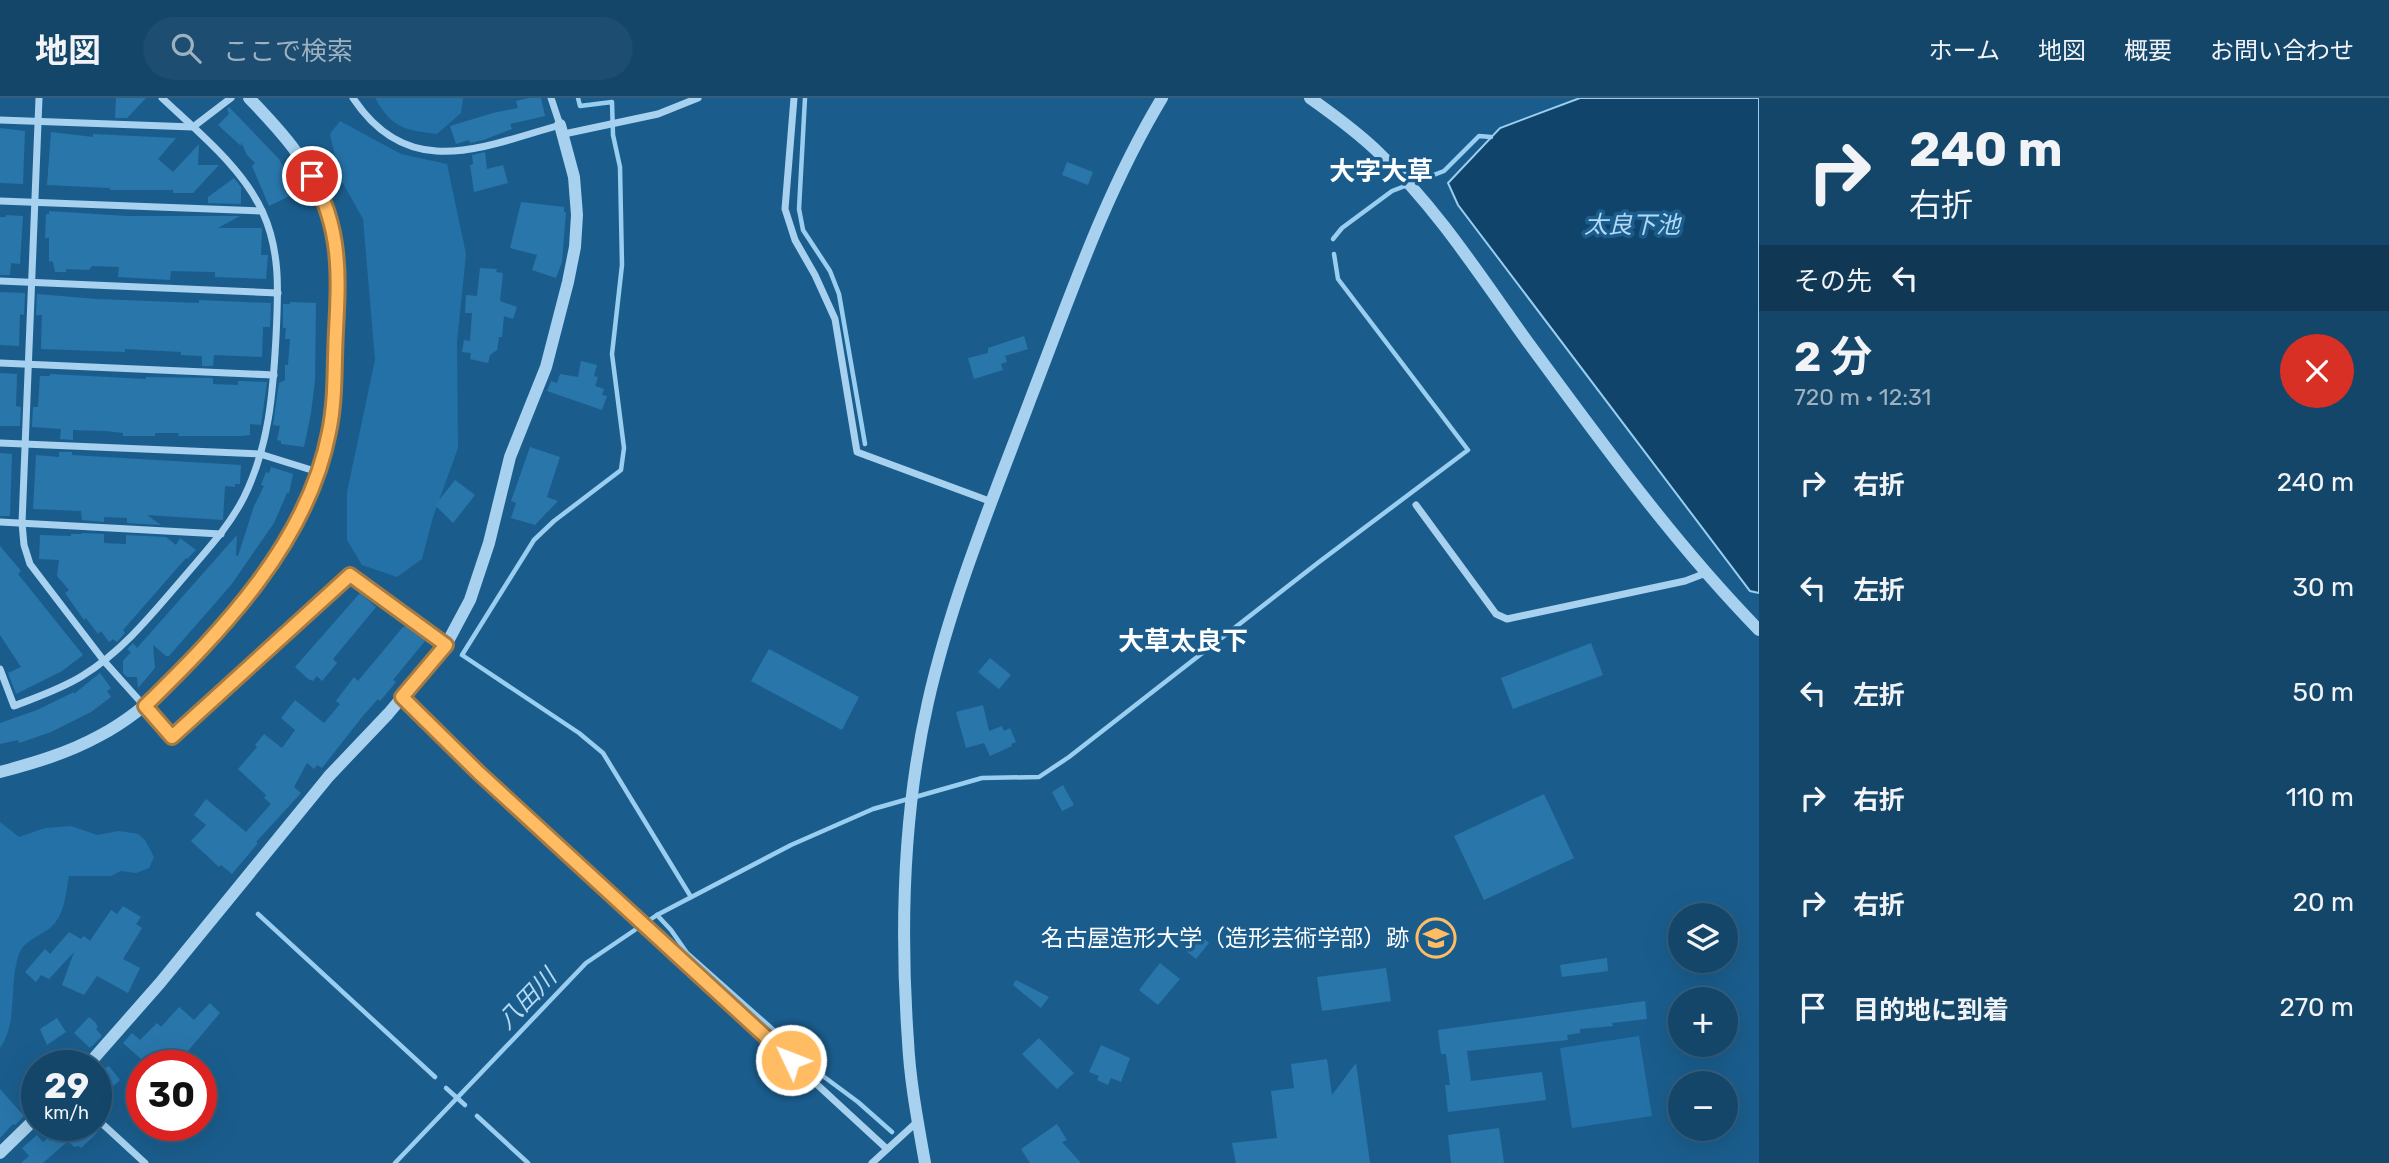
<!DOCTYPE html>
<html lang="ja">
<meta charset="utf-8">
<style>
:root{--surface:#14466a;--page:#1d4d70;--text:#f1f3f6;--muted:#9db1c1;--line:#335e7e}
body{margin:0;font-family:Rubik,"Noto Sans JP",sans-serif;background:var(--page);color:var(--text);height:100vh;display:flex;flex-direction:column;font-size:26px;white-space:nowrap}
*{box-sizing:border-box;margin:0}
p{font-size:23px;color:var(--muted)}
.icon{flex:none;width:38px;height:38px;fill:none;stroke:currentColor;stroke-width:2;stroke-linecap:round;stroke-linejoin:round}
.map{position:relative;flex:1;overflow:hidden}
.side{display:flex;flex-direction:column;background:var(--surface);width:630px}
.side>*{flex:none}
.banner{background:#14466a;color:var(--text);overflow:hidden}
.controls{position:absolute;left:1668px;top:805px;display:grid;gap:14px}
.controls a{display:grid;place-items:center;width:70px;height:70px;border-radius:50%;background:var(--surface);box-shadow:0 7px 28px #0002,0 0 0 2px var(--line);font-size:35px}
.speed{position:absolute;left:21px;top:952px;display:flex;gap:14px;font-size:35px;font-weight:700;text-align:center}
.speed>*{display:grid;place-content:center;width:91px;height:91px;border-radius:50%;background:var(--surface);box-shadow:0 7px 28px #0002,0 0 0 2px var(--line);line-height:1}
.speed small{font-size:18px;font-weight:400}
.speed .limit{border:10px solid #d22;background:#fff;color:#111}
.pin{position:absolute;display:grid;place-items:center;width:60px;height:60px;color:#fff;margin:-30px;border:4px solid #fff;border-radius:50%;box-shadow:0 2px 7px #0007}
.me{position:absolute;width:77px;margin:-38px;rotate:313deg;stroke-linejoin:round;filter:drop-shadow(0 0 5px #0008)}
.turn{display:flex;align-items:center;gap:24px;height:147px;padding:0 35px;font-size:32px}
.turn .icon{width:91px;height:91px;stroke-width:2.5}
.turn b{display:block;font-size:49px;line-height:60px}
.then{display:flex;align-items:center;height:66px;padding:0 35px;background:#0003;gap:14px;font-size:26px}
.round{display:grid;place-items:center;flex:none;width:74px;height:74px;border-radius:37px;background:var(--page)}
.summary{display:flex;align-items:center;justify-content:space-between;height:119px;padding:0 35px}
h1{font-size:42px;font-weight:700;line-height:52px}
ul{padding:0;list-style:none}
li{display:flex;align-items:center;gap:21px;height:105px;padding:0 35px}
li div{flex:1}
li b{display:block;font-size:26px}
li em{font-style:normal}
header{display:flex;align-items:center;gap:42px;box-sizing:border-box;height:98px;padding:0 35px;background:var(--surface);border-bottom:2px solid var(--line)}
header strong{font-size:33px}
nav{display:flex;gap:38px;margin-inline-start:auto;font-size:24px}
.search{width:490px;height:63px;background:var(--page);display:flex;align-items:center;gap:18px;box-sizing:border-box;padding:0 24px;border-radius:38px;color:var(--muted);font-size:26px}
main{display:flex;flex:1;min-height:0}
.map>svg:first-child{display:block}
</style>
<header>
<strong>地図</strong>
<div class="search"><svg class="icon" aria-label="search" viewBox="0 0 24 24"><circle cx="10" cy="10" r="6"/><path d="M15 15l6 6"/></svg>ここで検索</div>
<nav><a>ホーム</a><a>地図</a><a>概要</a><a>お問い合わせ</a></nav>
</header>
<main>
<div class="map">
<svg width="1759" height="1065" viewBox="0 0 1759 1065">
<rect width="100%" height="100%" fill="#1a5d8d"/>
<g fill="#2371a6">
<path d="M375,0H463L461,15L437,36C404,32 392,30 375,0Z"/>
<path d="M340,23L401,56L447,66L466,156L457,244L458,350L433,419L422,461L397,479L362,467L347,442V394L375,262L363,121L340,80L330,36Z"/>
<path d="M0,724L19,739L45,730L71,728L97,737L119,733L138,736L145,742L154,759L149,770L136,775L121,773L111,778H69C66,794 65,812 55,825C46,837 25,840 19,856C8,887 19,923 0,950Z"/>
<path d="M1639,938L1652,1018L1572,1030L1560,950Z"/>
</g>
<path fill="#11446b" stroke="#9acef0" stroke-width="2" d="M1580,0H1759V495L1750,493L1458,107L1448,85L1500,30Z"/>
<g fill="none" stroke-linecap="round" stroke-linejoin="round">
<g stroke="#9acef0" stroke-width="4.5">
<path d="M578,0L580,8L612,4L613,37L620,69L622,167L612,256L624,350L621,372L554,423L534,442L462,557L579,635L603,655L691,799"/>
<path d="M805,0L799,111L803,132L830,173L839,196L865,346"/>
<path d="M1333,141L1342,130L1392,93L1444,73L1479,38L1491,39"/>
<path d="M258,816L435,979"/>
<path d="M657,817L671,832L687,855L794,950L800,961L858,1004L892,1034"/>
<path d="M446,990L465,1007"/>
<path d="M477,1018L528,1065"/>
<path d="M395,1065L586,865L657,817L791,747L873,711L982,680L1039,679L1069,659L1319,464L1468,352L1338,181L1334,156"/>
</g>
</g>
<g fill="#2976ab">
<path d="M116,0H146L127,20H115Z"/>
<path d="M529,0H541L545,18L510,26L512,31L483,42L470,45L469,42L456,46L450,28L493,15L518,10L516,3Z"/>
<path d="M229,9L279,61L298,94L269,108L252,68L255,65L247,57L241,44V48L218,27L229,16L227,11Z"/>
<path d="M0,30L25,33L23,86L0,85Z"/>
<path d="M51,34L93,39V36L176,40L158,61L173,74L199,46L198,67H219L193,95H173V92H110V90L47,87Z"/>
<path d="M485,54L487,71L503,67L508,85L474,94L470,67L473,66L472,57Z"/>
<path d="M1067,64L1093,74L1088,87L1062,77Z"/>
<path d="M234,80L241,89V106L208,105V99Z"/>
<path d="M521,104L564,109V114H566L562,164L556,180L532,172L537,157L510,150Z"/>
<path d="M49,113L127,118H240L218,130H262L261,157H268L266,181L215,179V174L171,173L170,182L118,179L119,169L92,168L89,172L66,171V174H55L53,164L49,163V140H45L46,116H49Z"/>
<path d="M6,117L23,118L20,166L11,165L10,177H0V119H6Z"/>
<path d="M480,170L497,171L496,174L503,175L500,203L517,209L513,221L504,218L502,239H499L497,252L490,257L488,265L470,261L471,255L462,254L464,242L470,243L472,215H465L466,197L477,198Z"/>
<path d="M0,194L25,195L24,217L20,216L19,248L0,247Z"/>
<path d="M37,196L97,201L199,205V202L271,205L270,229H263L262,259L214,257L213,268H202V258L181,257V254L125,251V254L41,251L42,217H36Z"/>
<path d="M290,204L316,205L315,282L311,315L304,349L281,346V343L277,342L280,328L273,327L279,285L285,282V267H288L290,241H285L286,230H283V206H290Z"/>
<path d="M1024,238L1028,251L1005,258L1007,264L1001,266L1003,272L974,281L968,260L988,255V250Z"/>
<path d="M581,263L597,267L594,278L598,279L595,288L604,291L602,297L607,298L602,312L547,293L551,283L557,285L560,276L578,279Z"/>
<path d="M0,275L17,276L16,308L21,309L20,328H0Z"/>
<path d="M50,276L146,281V279L213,280V286L238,287V283L267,284L261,327L250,326V337L242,338H178L179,335H155V338H123V335L106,333L73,332V342L60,341L61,331L32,329L33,309H38L40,278H50Z"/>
<path d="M530,349L560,359L547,399L558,403L535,427L511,420L516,405L511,403Z"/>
<path d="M59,354H72V357L241,367L240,386H235V389L225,388L223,422L147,417L161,427L127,425V420L104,419V424L82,422L81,413L33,411L36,357L59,359Z"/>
<path d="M0,355L12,356L10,418H0Z"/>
<path d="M271,369L293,376L289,395H287L274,425L231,487L169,558H166L153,547L155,570L138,590L137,579H127L123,575V563L131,554L127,551L133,545L137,550L237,437L236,457L238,458L254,408L264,388L261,387L266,374L269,375Z"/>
<path d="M455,382L475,397L453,425L435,407Z"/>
<path d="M82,435L104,436V445L126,446V437L166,439L176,447L180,440L196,452L187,461L186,460L123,532L125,535L117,544L113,541L109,544L101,533L98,536L86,520L84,522L65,495L69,492L57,478L59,462L39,461L40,437L71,438V436H82Z"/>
<path d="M0,448L21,473L18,476L83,557L62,573L16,596L8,575L21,569L0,537Z"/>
<path d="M360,495L376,509L333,561L337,565L322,583L317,578L313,583L308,581L295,569Z"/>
<path d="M406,528L425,543L393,582L396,584L380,603L378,601L362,619L322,670L317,667L314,671L307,665L294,689L301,695L256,744L258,745L232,776L221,767L219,769L191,743L206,727L194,717L206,701L246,734L271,706L264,700L266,697L238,671L257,649L255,647L264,636L282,650L295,632L281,620L295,602L324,625L340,606L336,603L354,579L358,583L403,529Z"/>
<path d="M1591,545L1603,577L1513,611L1501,580Z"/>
<path d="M769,551L859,599L842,632L751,583Z"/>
<path d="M990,560L1011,577L999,591L978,574Z"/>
<path d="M100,575L111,590L107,593L111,599L91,614L51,634L19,645L18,642L0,646V625L37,612L74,594V596Z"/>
<path d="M983,607L989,633L1002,628L1004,633L1010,630L1016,644L1011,646L1012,648L990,658L984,645L966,650L956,614Z"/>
<path d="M1063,687L1074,707L1062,713L1052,694Z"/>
<path d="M1544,696L1574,760L1484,802L1454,738Z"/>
<path d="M123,808L141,819L136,826L142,830L123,861L140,870L128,895L97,878L84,897L62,887L74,854L49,881L41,877L36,884L25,874L45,851L50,856L69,834L81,841L84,838L90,843L111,812L117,816Z"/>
<path d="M1189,829L1209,845L1196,861L1176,845Z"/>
<path d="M1607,860L1608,873L1562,879L1560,867Z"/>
<path d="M1160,865L1180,881L1158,907L1139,892Z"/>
<path d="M1386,870L1391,903L1322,913L1317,879Z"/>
<path d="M1016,882L1049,899L1041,910L1013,887Z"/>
<path d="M1645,903L1647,921L1612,925L1613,928L1580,931V935L1567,937L1568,942L1467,953L1471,983L1542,974L1546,1002L1448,1014L1445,987H1450L1446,956H1441L1438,932Z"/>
<path d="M210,905L220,915L182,960L190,968H149L123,945L132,935L140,942L157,925L161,929L179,909L194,922Z"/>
<path d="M89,919L95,924L98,929L96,931L102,938L90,950L74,935Z"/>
<path d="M57,920L66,934L47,947L40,931Z"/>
<path d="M1039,940L1074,975L1057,991L1022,956Z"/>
<path d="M1101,947L1130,960L1121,984L1111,980L1108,987L1097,982L1099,978L1089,974Z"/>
<path d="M1327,961L1332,997L1356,965L1370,1065H1236L1232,1045L1277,1040L1271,993L1294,990L1291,966Z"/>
<path d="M100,966L105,970L109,968L120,982L96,1004V971Z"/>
<path d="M0,991L24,1018L15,1027L13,1026L0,1040Z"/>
<path d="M1057,1026L1067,1042L1062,1044L1081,1065H1030L1021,1051Z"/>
<path d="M67,1027H89L97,1035L81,1050L79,1048L74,1049L68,1043L43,1065H21L29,1058L22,1050L37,1037L43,1044L48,1040L50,1043Z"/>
<path d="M1499,1030L1504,1065H1451L1448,1037Z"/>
</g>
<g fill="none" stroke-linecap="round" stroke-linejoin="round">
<g stroke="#a7d1ee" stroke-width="7">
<path d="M39,0L22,425L24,447L30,466L104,563L172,639L350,477L446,547"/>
<path d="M353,0C409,84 482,49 560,27L551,0"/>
<path d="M794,0L785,111L795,142L815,177L835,221L857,354L992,404"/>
<path d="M0,22L193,29L231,0"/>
<path d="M564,36L658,16L698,0"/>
<path d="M0,103L262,113"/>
<path d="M0,183L278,195"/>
<path d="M0,265L274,277"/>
<path d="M0,345L260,356L318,374"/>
<path d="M1416,407L1496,516L1507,521L1685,483L1706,475"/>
<path d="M0,424L221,436"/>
<path d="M0,571L14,608C37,599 61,591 82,578C123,553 153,515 184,479C205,454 229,429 244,399C269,348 273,295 276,239C278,196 281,155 263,115C244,71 197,33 162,0"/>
<path d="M402,599L479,675L887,1051"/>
<path d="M96,1020L145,1065"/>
<path d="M872,1065L918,1023"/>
</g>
<g stroke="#a7d1ee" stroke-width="12">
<path d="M1310,0C1334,17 1359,35 1380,56C1437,110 1481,179 1527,243C1600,342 1673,444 1759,532"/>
<path d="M0,674C34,665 68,655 99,638C156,608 197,557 237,508C264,477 293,443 308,404C332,345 333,299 336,238C338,194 342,148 326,107C307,62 282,34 249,0"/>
<path d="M87,968L160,885L329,678L388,616L446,547L470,502L489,445L510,359L546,269L568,184L575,149L577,117L574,79L560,27"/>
<path d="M0,1055L37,1019"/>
<path d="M925,1065C918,1025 910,984 908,943C900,831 903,714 928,604C952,498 994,398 1032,297C1071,196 1106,93 1162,0"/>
</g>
</g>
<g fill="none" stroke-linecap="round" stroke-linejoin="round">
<g stroke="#a67a40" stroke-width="18">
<path id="route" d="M312,78C341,131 339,175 336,233C334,267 336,301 329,334C308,444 222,533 145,608L172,639L350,477L446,547L402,599L479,675L791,962"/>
</g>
<use href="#route" stroke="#ffbc63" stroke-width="12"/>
</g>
<defs>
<g id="university-ring" transform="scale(2.0125)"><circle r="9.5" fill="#1a5d8d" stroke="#ffbc63" stroke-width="1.5"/><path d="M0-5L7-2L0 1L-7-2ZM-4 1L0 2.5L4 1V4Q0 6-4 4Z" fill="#ffbc63"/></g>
</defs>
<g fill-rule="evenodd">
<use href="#university-ring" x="1436" y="840"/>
</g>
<g text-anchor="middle" stroke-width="7" stroke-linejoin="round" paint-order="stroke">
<g font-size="23" fill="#fff" stroke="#1a5d8d" text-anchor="end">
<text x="1409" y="848">名古屋造形大学（造形芸術学部）跡</text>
</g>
<g font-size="24" font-style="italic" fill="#b3daf5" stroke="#1a5d8d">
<text x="1632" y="135">太良下池</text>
<text transform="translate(527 901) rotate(-46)" y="8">八田川</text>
</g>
<g font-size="26" font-weight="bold" fill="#fff" stroke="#1a5d8d">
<text x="1381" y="82">大字大草</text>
<text x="1183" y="552">大草太良下</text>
</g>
</g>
</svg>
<div class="controls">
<a><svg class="icon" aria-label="layers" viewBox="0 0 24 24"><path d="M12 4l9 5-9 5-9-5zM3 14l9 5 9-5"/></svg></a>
<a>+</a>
<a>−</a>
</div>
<div class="speed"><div>29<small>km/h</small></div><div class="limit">30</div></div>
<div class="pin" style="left:312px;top:78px;background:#d93025"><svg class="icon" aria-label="arrive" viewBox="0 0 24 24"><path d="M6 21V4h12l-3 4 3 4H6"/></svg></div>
<svg class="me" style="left:791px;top:962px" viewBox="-20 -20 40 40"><circle r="17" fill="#ffbc63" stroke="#fff" stroke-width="3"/><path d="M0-11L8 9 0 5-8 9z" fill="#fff"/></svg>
</div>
<section class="side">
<div class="banner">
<div class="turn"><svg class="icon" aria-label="right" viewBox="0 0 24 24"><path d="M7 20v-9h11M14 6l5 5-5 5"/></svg><div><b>240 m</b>右折</div></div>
<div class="then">その先<svg class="icon" aria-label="left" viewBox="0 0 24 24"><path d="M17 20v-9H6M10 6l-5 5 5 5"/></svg></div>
</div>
<div class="summary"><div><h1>2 分</h1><p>720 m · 12:31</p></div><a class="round" style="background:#d93025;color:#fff"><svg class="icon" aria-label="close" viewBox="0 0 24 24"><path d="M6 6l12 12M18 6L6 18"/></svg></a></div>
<ul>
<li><svg class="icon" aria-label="right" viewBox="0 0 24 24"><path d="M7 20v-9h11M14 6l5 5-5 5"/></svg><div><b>右折</b></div><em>240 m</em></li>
<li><svg class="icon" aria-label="left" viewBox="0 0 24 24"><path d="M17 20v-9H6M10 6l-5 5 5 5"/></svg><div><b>左折</b></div><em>30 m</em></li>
<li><svg class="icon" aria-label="left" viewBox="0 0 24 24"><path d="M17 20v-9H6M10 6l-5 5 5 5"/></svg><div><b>左折</b></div><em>50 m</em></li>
<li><svg class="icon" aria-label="right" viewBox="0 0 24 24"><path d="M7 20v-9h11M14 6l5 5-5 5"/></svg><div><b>右折</b></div><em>110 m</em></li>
<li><svg class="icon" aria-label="right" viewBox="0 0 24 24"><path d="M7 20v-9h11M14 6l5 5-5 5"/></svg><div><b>右折</b></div><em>20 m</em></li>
<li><svg class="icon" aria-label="arrive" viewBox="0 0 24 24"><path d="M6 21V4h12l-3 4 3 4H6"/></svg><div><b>目的地に到着</b></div><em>270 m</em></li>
</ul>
</section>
</main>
